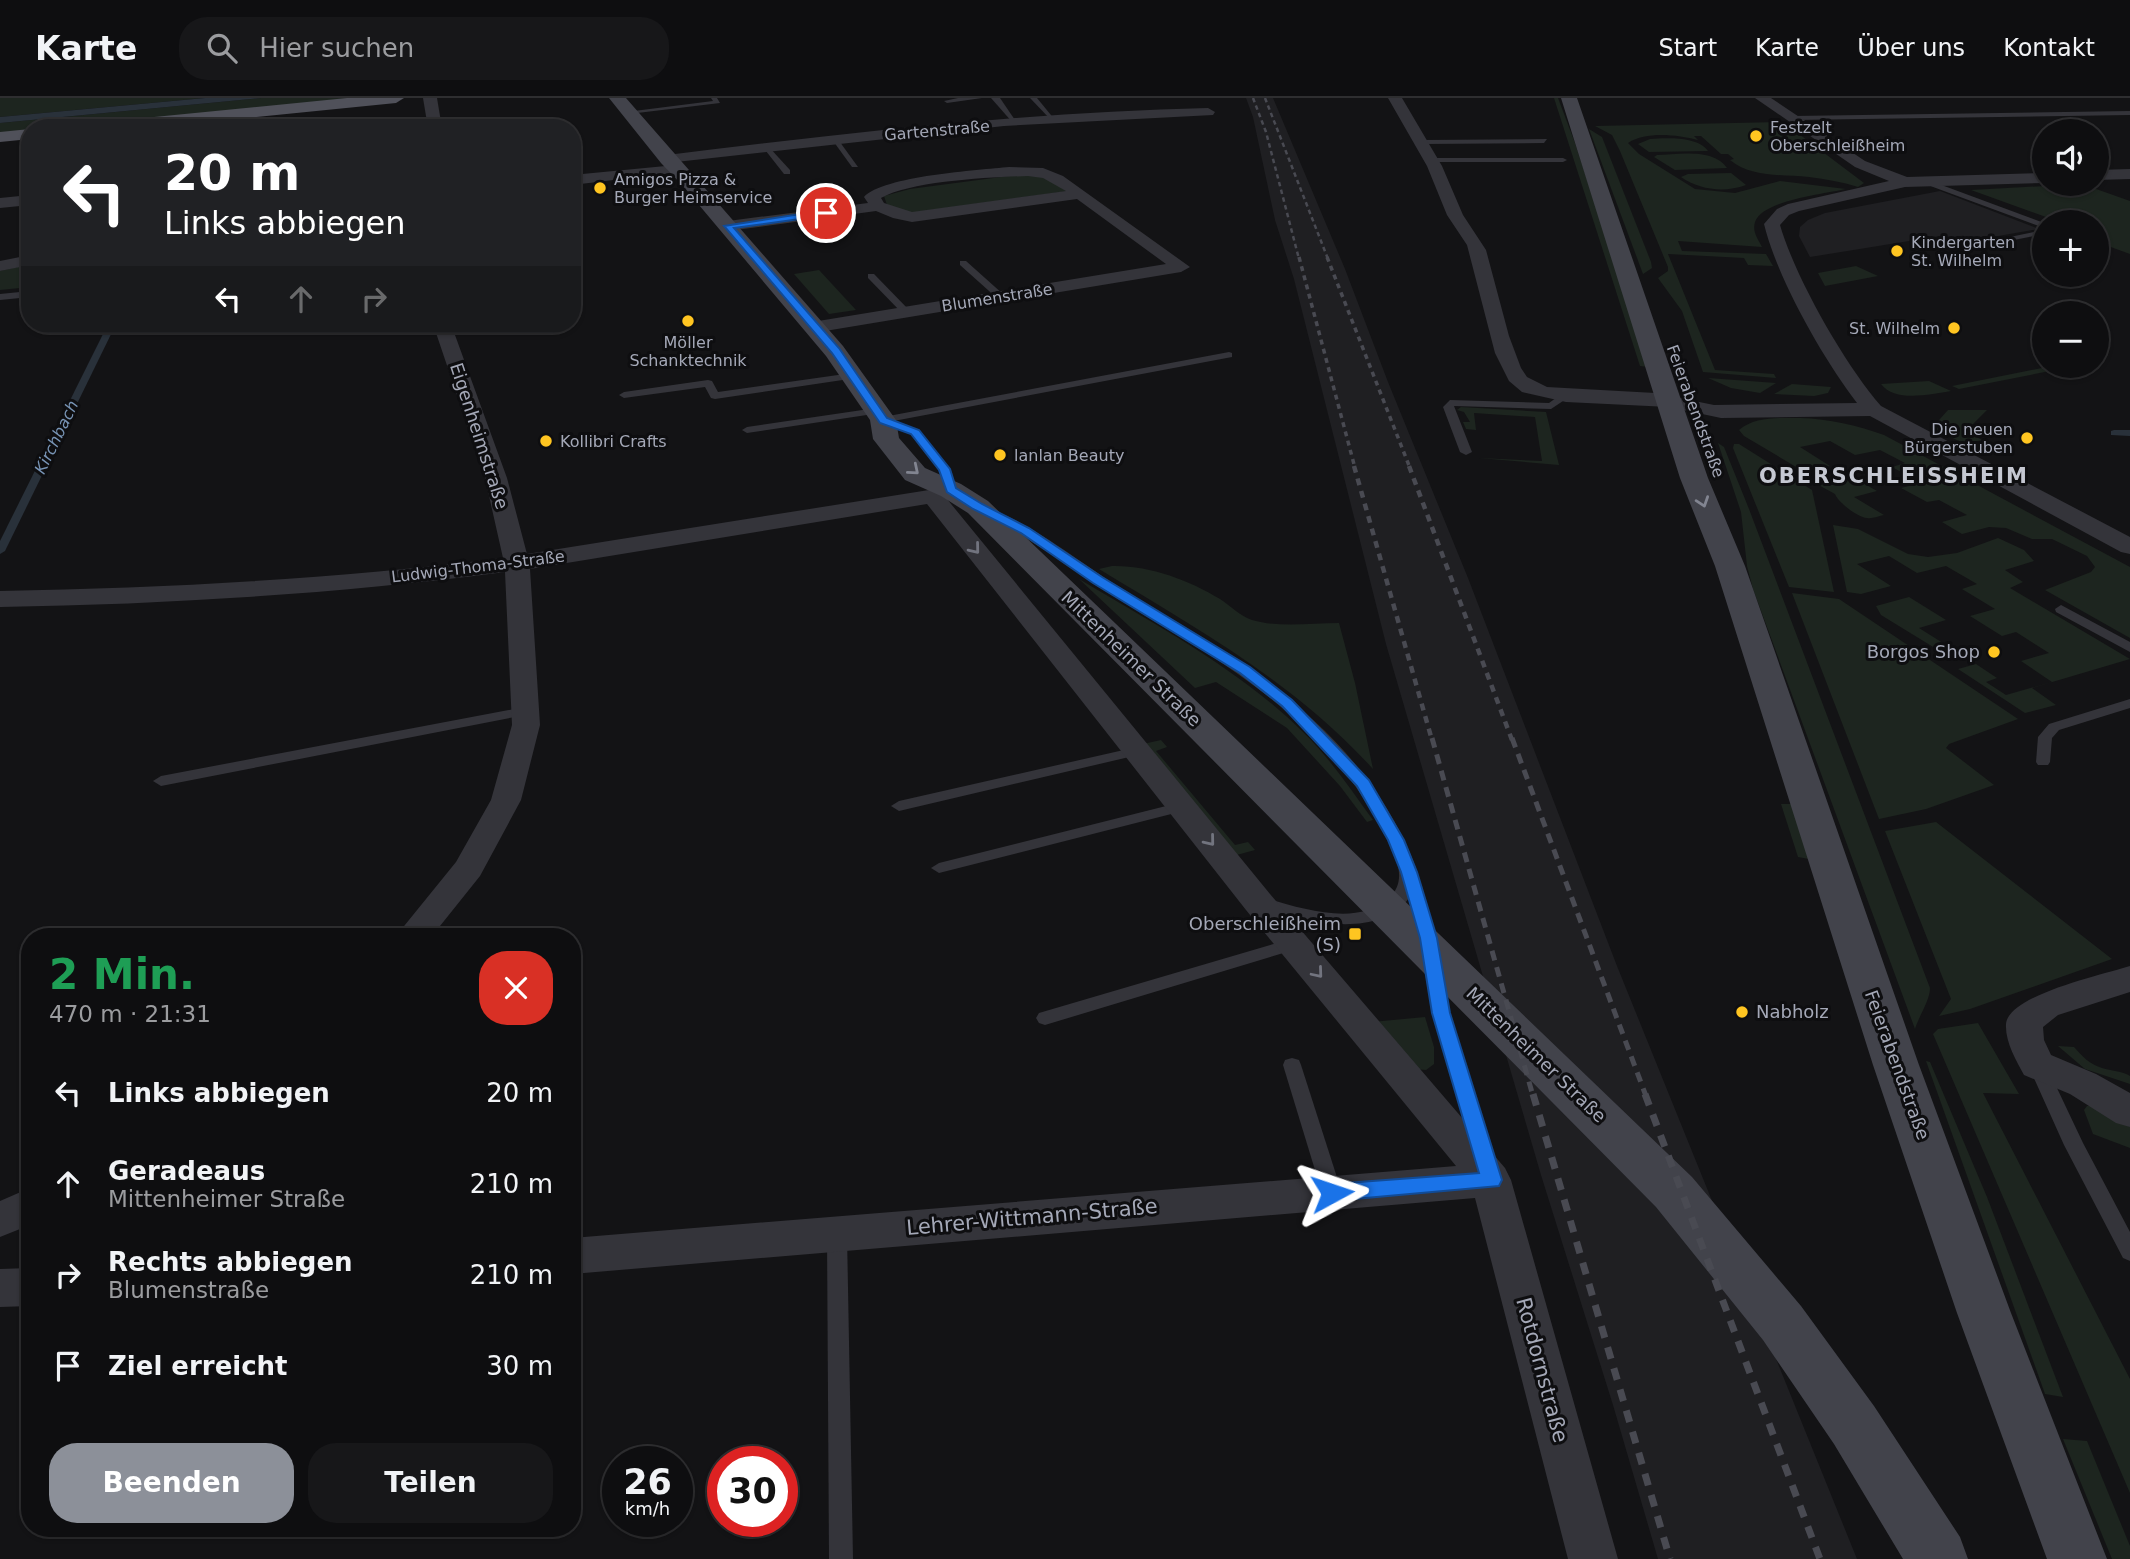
<!DOCTYPE html>
<html lang="de">
<meta charset="utf-8">
<style>
:root{--surface:#0e0e10;--page:#171719;--text:#f1f3f6;--muted:#9b9c9f;--line:#2e2e30;--accent:#8c9099}
body{margin:0;font-family:"DejaVu Sans",sans-serif;background:var(--page);color:var(--text);height:100vh;display:flex;flex-direction:column;font-size:26px;white-space:nowrap}
*{box-sizing:border-box;margin:0}
p{font-size:23px;color:var(--muted)}
.icon{flex:none;width:38px;height:38px;fill:none;stroke:currentColor;stroke-width:2;stroke-linecap:round;stroke-linejoin:round}
.map{position:relative;flex:1;overflow:hidden}
.details{position:absolute;left:21px;top:830px;width:560px;height:609px;display:flex;flex-direction:column;background:var(--surface);border-radius:28px;box-shadow:0 2px 5px #0004,0 0 0 2px var(--line)}
.details>*{flex:none}
.guide{position:absolute;left:21px;top:21px;width:560px;height:214px;border-radius:28px;box-shadow:0 2px 5px #0004,0 0 0 2px var(--line);background:#202124;color:#fff;overflow:hidden}
.fabs{position:absolute;left:2032px;top:21px;display:grid;gap:14px}
.fabs a{display:grid;place-items:center;width:77px;height:77px;border-radius:50%;background:var(--surface);box-shadow:0 2px 5px #0004,0 0 0 2px var(--line);font-size:35px}
.speed{position:absolute;left:602px;top:1348px;display:flex;gap:14px;font-size:35px;font-weight:700;text-align:center}
.speed>*{display:grid;place-content:center;width:91px;height:91px;border-radius:50%;background:var(--surface);box-shadow:0 2px 5px #0004,0 0 0 2px var(--line);line-height:1}
.speed small{font-size:18px;font-weight:400}
.speed .limit{border:10px solid #d22;background:#fff;color:#111}
.pin{position:absolute;display:grid;place-items:center;width:60px;height:60px;color:#fff;margin:-30px;border:4px solid #fff;border-radius:50%;box-shadow:0 2px 7px #0007}
.me{position:absolute;width:77px;margin:-38px;rotate:85deg;stroke-linejoin:round;filter:drop-shadow(0 0 5px #0008)}
.turn{display:flex;align-items:center;gap:24px;height:147px;padding:0 28px;font-size:32px}
.turn .icon{width:91px;height:91px;stroke-width:2.5}
.turn b{display:block;font-size:49px;line-height:60px}
.lanes{display:flex;align-items:center;height:66px;padding:0 28px;background:#0003;justify-content:center;gap:35px;direction:ltr}
.lanes .off{opacity:.35}
.round{display:grid;place-items:center;flex:none;width:74px;height:74px;border-radius:28px;background:var(--page)}
.overview{display:flex;align-items:center;justify-content:space-between;height:119px;padding:0 28px}
h1{font-size:42px;font-weight:700;line-height:52px;color:#1e9e55}
.primary-button{display:flex;gap:14px;margin-top:auto;padding:14px 28px}
.primary-button a{flex:1;height:80px;border-radius:28px;background:var(--accent);color:#fff;font-size:28px;font-weight:700;line-height:80px;text-align:center}
.primary-button a+a{background:var(--page);color:var(--text)}
ul{padding:0;list-style:none}
li{display:flex;align-items:center;gap:21px;height:91px;padding:0 28px}
li div{flex:1}
li b{display:block;font-size:26px}
li em{font-style:normal}
header{display:flex;align-items:center;gap:42px;box-sizing:border-box;height:98px;padding:0 35px;background:var(--surface);border-bottom:2px solid var(--line)}
header strong{font-size:33px}
nav{display:flex;gap:38px;margin-inline-start:auto;font-size:24px}
.search{width:490px;height:63px;background:var(--page);display:flex;align-items:center;gap:18px;box-sizing:border-box;padding:0 24px;border-radius:28px;color:var(--muted);font-size:26px}
.map>svg:first-child{display:block}
</style>
<header>
<strong>Karte</strong>
<div class="search"><svg class="icon" aria-label="search" viewBox="0 0 24 24"><circle cx="10" cy="10" r="6"/><path d="M15 15l6 6"/></svg>Hier suchen</div>
<nav><a>Start</a><a>Karte</a><a>Über uns</a><a>Kontakt</a></nav>
</header>
<div class="map">
<svg width="2130" height="1461" viewBox="0 0 2130 1461">
<rect width="100%" height="100%" fill="#131315"/>
<g fill="#1f1f22">
<path d="M1246,0H1273L1345,171L1388,284L1468,480L1617,868L1857,1461H1658L1613,1307L1541,1077L1386,546L1294,181L1275,122L1253,19Z"/>
<path d="M1940,93L2039,131L1958,145L1940,138L1810,159L1799,138L1800,129L1808,122L1825,115Z"/>
</g>
<g fill="#1d251f">
<path d="M0,0H205L0,19Z"/>
<path d="M261,0H369L66,30H30V33L0,36V25Z"/>
<path d="M1554,0H1558L1575,45L1648,269L1640,268Z"/>
<path d="M1783,24L1864,85L1858,89C1842,84 1826,81 1809,79C1782,76 1752,80 1730,62L1734,61L1728,56H1721L1701,38H1694L1698,42C1677,37 1647,33 1628,45L1639,56L1695,91L1735,95L1780,83L1846,91C1825,96 1762,102 1755,124C1752,134 1758,141 1762,149L1678,143L1682,153L1766,156L1773,168L1748,167L1744,160L1668,156L1715,272L1774,276L1776,280L1703,274L1682,213L1658,180L1668,173V169L1620,53L1612,37L1595,28Z"/>
<path d="M1589,31L1602,39L1651,164L1652,170L1643,176Z"/>
<path d="M1650,41C1667,40 1697,38 1708,53L1649,54L1638,46Z"/>
<path d="M1657,57C1678,56 1714,50 1727,70L1675,72L1654,59Z"/>
<path d="M1731,75L1746,87C1724,95 1700,92 1681,79L1688,76Z"/>
<path d="M1023,76L1043,78L1068,93L910,115L887,107L884,98L910,91Z"/>
<path d="M2082,86L2130,103V156L2097,144L2096,124H2060L1971,92Z"/>
<path d="M30,166V189L0,192V173Z"/>
<path d="M1856,168L1878,178L1825,188L1818,175Z"/>
<path d="M819,172L856,212L829,216L794,176Z"/>
<path d="M2052,268H2075L1959,291L1952,288Z"/>
<path d="M1708,280L1776,285L1760,295L1731,290Z"/>
<path d="M1929,283L1951,293C1931,296 1895,305 1881,286Z"/>
<path d="M1792,286L1831,289L1828,295L1814,298L1774,296Z"/>
<path d="M1461,309L1546,314L1559,367L1479,360L1542,363L1535,319L1474,315L1476,332L1466,331L1463,324H1470L1464,314L1457,312Z"/>
<path d="M1948,312H1987L1966,333L1982,342L1965,346L1932,330Z"/>
<path d="M1800,320C1830,321 1856,327 1884,337L2130,469V540L2045,492L2091,474L2095,469L2087,458L2052,441H2032L2006,430L1989,429L1962,436L1942,424L1967,417L1939,402L1927,404L1901,390L1921,385L1892,369L1905,365L1880,352L1855,357L1830,343L1800,349L1830,368L1803,373L1744,338L1739,332C1755,318 1780,320 1800,320Z"/>
<path d="M1718,345L1724,349L1749,411L1930,890C1930,902 1919,918 1915,931L1753,491L1747,468L1741,414Z"/>
<path d="M1734,346H1739L1812,392L1834,494L1789,489L1733,350Z"/>
<path d="M1847,376L1877,393L1854,399L1884,417C1879,418 1872,421 1867,420C1857,419 1838,404 1835,396L1813,384Z"/>
<path d="M1833,427L1858,431L1908,456L1928,459L1957,455L1998,440L2024,452L2034,463L2005,472L2023,484L2010,490L2130,561L2032,590L2056,607L2025,615L1958,571L1976,566L1997,580L1986,584L2006,597L2052,584L2021,563L2049,555L2016,534L2002,538L1970,518L1995,511L1962,491L1977,486L1946,468L1917,475L1889,458L1857,466L1891,488L1861,496L1847,494Z"/>
<path d="M1112,468C1148,467 1189,482 1220,501C1231,508 1240,518 1252,522C1279,530 1311,525 1339,525L1355,585L1373,671C1294,584 1199,532 1099,471Z"/>
<path d="M1079,481C1156,527 1239,571 1303,634C1330,660 1351,692 1373,722L1367,724L1340,688L1287,630L1216,584L1195,590Z"/>
<path d="M1792,495L1839,501L2018,621L1949,646L1946,650L1994,687L1926,711L1879,721Z"/>
<path d="M1909,499L1946,522L1919,530L1954,552L1943,555L1881,517L1876,508Z"/>
<path d="M1161,642L1167,649L1156,653L1235,747L1248,744L1255,752L1233,758L1143,646Z"/>
<path d="M1781,706H1792L1809,761L1798,759Z"/>
<path d="M1936,724L2112,861L1970,911L1939,918L1951,901L1885,733Z"/>
<path d="M1425,919L1434,949V966L1426,972L1415,971L1372,924Z"/>
<path d="M1978,925L2019,996L1983,995L2130,1281V1395L1933,936L1938,931Z"/>
<path d="M2058,948L2074,949C2082,958 2089,966 2102,970C2111,973 2122,973 2130,978V986L2085,971Z"/>
<path d="M1926,963L1930,964L1987,1099L2063,1299L2045,1296Z"/>
<path d="M2087,1008H2096L2130,1029V1050L2093,1036L2084,1012Z"/>
<path d="M2063,1341L2087,1343L2130,1448V1461H2112Z"/>
</g>
<path fill="#29313a" d="M205,0H261L0,25V19Z"/>
<g fill="none" stroke-linecap="round" stroke-linejoin="round">
<g fill="#29313a" fill-rule="evenodd">
<path d="M108,226H116L5,453L0,456V443Z"/>
<path d="M2114,332H2130V338L2111,337V333Z"/>
</g>
<g fill="#34343a" fill-rule="evenodd">
<path d="M711,0H717L720,5L629,16L626,14L713,3Z"/>
<path d="M958,0H982L947,5L944,3Z"/>
<path d="M991,0H1000L1017,25H1013Z"/>
<path d="M1030,0H1037L1055,22H1051Z"/>
<path d="M2130,13V17L1793,22L1790,20L1793,18Z"/>
<path d="M831,40H837L858,69H852Z"/>
<path d="M1547,41L1544,45L1423,46L1419,44L1423,42Z"/>
<path d="M762,48H768L790,72V76H784Z"/>
<path d="M1434,60H1563L1567,62L1563,64H1431Z"/>
<path d="M1928,82L2044,125V130L1925,86Z"/>
<path d="M2044,132V136L2009,143L2005,140Z"/>
<path d="M960,163H966L1004,197V201H998L960,167Z"/>
<path d="M868,176H874L909,212V216H903L868,180Z"/>
<path d="M30,193V199L0,202V196Z"/>
<path d="M1229,254L1232,255V259L883,325L878,322L883,319Z"/>
<path d="M852,275L857,278L856,280L715,301L711,300L705,289L624,300L619,297L624,294L708,282L712,283L718,294Z"/>
<path d="M1563,295L1572,297L1551,311L1454,308L1472,354L1466,357L1460,354L1443,309L1450,302L1549,305Z"/>
<path d="M876,310L881,313L880,315L747,335L742,332L747,329Z"/>
<path d="M994,413C1031,425 1086,469 1121,490C1234,561 1344,617 1405,744C1420,775 1427,808 1437,840L1434,844H1422L1419,840L1409,800C1378,843 1301,823 1259,810L1257,806L1265,800C1300,810 1357,829 1388,801C1408,784 1397,759 1386,739C1328,624 1231,569 1125,504C1080,476 1037,445 990,420V414Z"/>
<path d="M2061,507L2130,544V554L2056,514L2055,511Z"/>
<path d="M2130,601V610L2059,632L2052,640L2050,664L2048,667H2038L2036,664L2038,639L2049,626Z"/>
<path d="M525,609L532,613L530,616L161,688L153,683L161,678Z"/>
<path d="M1137,649L1144,653L1142,656L899,713L891,708L899,703Z"/>
<path d="M1182,704L1190,709L1187,712L939,775L931,770L939,765Z"/>
<path d="M1294,840L1300,842L1303,846L1300,850L1045,927L1039,925L1036,920L1039,915Z"/>
<path d="M1433,863L1439,865L1442,869L1450,915L1495,1060L1492,1066L1485,1068L1478,1066L1475,1060L1432,915L1424,869L1427,865Z"/>
<path d="M1292,960L1299,962L1301,967L1342,1095L1339,1101L1332,1103L1325,1101L1322,1095L1283,967L1285,962Z"/>
<path d="M2038,962L2045,964L2047,969L2083,1045L2130,1134V1163L2123,1160L2064,1047L2029,969L2031,964Z"/>
<path d="M837,1127L844,1130L847,1136L853,1461H829L827,1136L830,1130Z"/>
</g>
<g fill="#34343a" fill-rule="evenodd">
<path d="M423,0H437L442,30H428Z"/>
<path d="M1388,0H1402L1442,68L1463,117L1486,152L1509,238L1521,270L1527,279L1547,289L1655,295L1714,307L1857,305C1823,261 1777,180 1764,126L1777,111L1788,106L1889,83L1855,69L1755,0H1771L1865,63L1907,79L2044,75V85L1905,89L1799,113L1789,117L1780,127C1795,179 1845,267 1881,308L2130,439V456L2121,454L1870,318L1721,320L1669,309L1566,304L1522,294L1509,283L1495,255L1467,147L1447,117L1427,68Z"/>
<path d="M1208,10L1215,14L1213,17L1004,28L667,65L660,61L667,57C847,35 1027,14 1208,10Z"/>
<path d="M676,67L683,71L681,74L572,87V77Z"/>
<path d="M1009,69L1043,70L1063,78L1190,169L1181,174L813,235L806,233L804,229L806,225L1166,166L1077,101L912,124L893,120L876,113L728,133L720,128L728,123L868,105L864,99C883,78 979,72 1009,69ZM1028,78L1043,80L1066,93L912,114L884,105L881,100C911,83 991,79 1028,78Z"/>
<path d="M2130,71V81L2096,82V72Z"/>
<path d="M30,97V107L0,110V100Z"/>
<path d="M30,157V167L0,173V163Z"/>
<path d="M433,226H451L507,380L527,456L929,392L951,385L959,387L963,392L959,397L947,401L1270,796L1505,1070L1511,1082L1618,1461H1568L1475,1100L572,1176V1140L1456,1068L1246,812L927,406L530,471L540,627L521,702L480,778L432,838H396L456,764L491,702L512,627L505,474C337,496 169,506 0,509V493C168,490 336,481 503,460L485,380Z"/>
<path d="M2130,868V894L2058,917L2043,929L2044,942L2051,957L2096,976L2130,995V1029L2116,1025L2070,996L2024,977C2016,962 2005,944 2006,926C2008,897 2105,876 2130,868Z"/>
<path d="M30,1090V1127L0,1139V1103Z"/>
<path d="M30,1170V1208L0,1209V1171Z"/>
</g>
<g fill="#42434b" fill-rule="evenodd">
<path d="M609,0H626L843,248L896,322L899,340L925,370L961,386L988,403L1692,1079L1801,1208L1874,1308L1960,1439L1968,1461H1903L1834,1346L1763,1242L1656,1109L968,415L941,398L905,382L873,341L870,322L826,258L683,88L661,65Z"/>
<path d="M1561,0H1577L1708,380L1745,468L1919,967L2011,1215L2107,1461H2047L1957,1215L1873,967L1715,468L1680,380Z"/>
</g>
<g fill="#50515a" fill-rule="evenodd">
<path d="M347,0H404L396,5L147,30H85L93,25Z"/>
<path d="M30,31V41L0,44V34Z"/>
</g>
<g stroke="#494a52" stroke-width="2.5" stroke-dasharray="4.5 3.5" stroke-linecap="butt">
<path d="M1253,0L1266,34L1299,161"/>
<path d="M1265,0L1328,161"/>
</g>
<g stroke="#494a52" stroke-width="3.5" stroke-dasharray="5 4.5" stroke-linecap="butt">
<path d="M1299,159L1355,370"/>
<path d="M1327,159L1410,370"/>
</g>
<g stroke="#494a52" stroke-width="4.5" stroke-dasharray="7 6" stroke-linecap="butt">
<path d="M1354,368L1432,642"/>
<path d="M1409,368L1512,642"/>
</g>
<g stroke="#494a52" stroke-width="5" stroke-dasharray="10 7" stroke-linecap="butt">
<path d="M1432,640L1533,998"/>
<path d="M1512,640L1646,998"/>
</g>
<g stroke="#494a52" stroke-width="7" stroke-dasharray="12 10" stroke-linecap="butt">
<path d="M1533,996L1670,1461"/>
<path d="M1645,996L1820,1461"/>
</g>
</g>
<defs><path id="oneway-chevron" d="M-2-3.5L2.5 0L-2 3.5" fill="none" stroke-width="1.6" stroke-linecap="round" stroke-linejoin="round" transform="scale(1.75)"/></defs>
<g stroke="#828591">
<use href="#oneway-chevron" transform="translate(914 372) rotate(40)"/>
<use href="#oneway-chevron" transform="translate(1703 404) rotate(71)"/>
</g>
<g stroke="#72747f">
<use href="#oneway-chevron" transform="translate(975 451) rotate(51)"/>
<use href="#oneway-chevron" transform="translate(1210 743) rotate(51)"/>
<use href="#oneway-chevron" transform="translate(1318 875) rotate(50)"/>
</g>
<path fill="#1a73e8" stroke="#114b97" stroke-width="2" d="M826,112L829,117L734,130L839,250L887,320L919,332L950,371L956,390L982,406L1029,430L1102,479L1250,569L1292,602L1369,682L1404,742L1417,774L1437,840L1450,915L1502,1082L1499,1088L1332,1103L1325,1101L1322,1095L1325,1089L1332,1086L1479,1075L1432,915L1420,840L1401,774L1388,742L1357,688L1282,608L1240,575L1093,485L1021,435L973,411L947,394L939,372L911,336L880,325L832,255L724,128Z"/>
<g fill="#ffc521" stroke="#0e0e10" stroke-width="2.5">
<circle cx="1756" cy="38" r="7"/>
<circle cx="600" cy="90" r="7"/>
<circle cx="1897" cy="153" r="7"/>
<circle cx="688" cy="223" r="7"/>
<circle cx="1954" cy="230" r="7"/>
<circle cx="2027" cy="340" r="7"/>
<circle cx="546" cy="343" r="7"/>
<circle cx="1000" cy="357" r="7"/>
<circle cx="1994" cy="554" r="7"/>
<rect x="1348" y="829" width="14" height="14" rx="3.5"/>
<circle cx="1742" cy="914" r="7"/>
</g>
<g text-anchor="middle" stroke-width="6" stroke-linejoin="round" paint-order="stroke">
<g font-size="16" fill="#a4a8b7" stroke="#0e0e10" text-anchor="start">
<text x="1770" y="35">Festzelt<tspan x="1770" dy="18">Oberschleißheim</tspan></text>
<text x="614" y="87">Amigos Pizza &amp;<tspan x="614" dy="18">Burger Heimservice</tspan></text>
<text x="1911" y="150">Kindergarten<tspan x="1911" dy="18">St. Wilhelm</tspan></text>
<text x="1940" y="236" text-anchor="end">St. Wilhelm</text>
<text x="688" y="250" text-anchor="middle">Möller<tspan x="688" dy="18">Schanktechnik</tspan></text>
<text x="2013" y="337" text-anchor="end">Die neuen<tspan x="2013" dy="18">Bürgerstuben</tspan></text>
<text x="560" y="349">Kollibri Crafts</text>
<text x="1014" y="363">lanlan Beauty</text>
</g>
<g font-size="16" fill="#a4a8b7" stroke="#0e0e10">
<text transform="translate(937 32) rotate(-5)" y="6">Gartenstraße</text>
<text transform="translate(997 199) rotate(-9)" y="6">Blumenstraße</text>
<text transform="translate(1696 313) rotate(70)" y="6">Feierabendstraße</text>
<text transform="translate(478 468) rotate(-7)" y="6">Ludwig-Thoma-Straße</text>
</g>
<g font-size="16" font-style="italic" fill="#7894b5" stroke="#0e0e10">
<text transform="translate(56 339) rotate(-64)" y="6">Kirchbach</text>
</g>
<g font-size="18" fill="#a4a8b7" stroke="#0e0e10">
<text transform="translate(479 338) rotate(72)" y="6">Eigenheimstraße</text>
<text transform="translate(1131 561) rotate(44)" y="6">Mittenheimer Straße</text>
<text transform="translate(1536 957) rotate(44)" y="6">Mittenheimer Straße</text>
<text transform="translate(1897 967) rotate(70)" y="6">Feierabendstraße</text>
</g>
<g font-size="18" fill="#a4a8b7" stroke="#0e0e10" text-anchor="end">
<text x="1980" y="560">Borgos Shop</text>
<text x="1341" y="832">Oberschleißheim<tspan x="1341" dy="21">(S)</tspan></text>
<text x="1756" y="920" text-anchor="start">Nabholz</text>
</g>
<g font-size="21" font-weight="bold" letter-spacing="2" fill="#c5c8d2" stroke="#0e0e10">
<text x="1894" y="385">OBERSCHLEISSHEIM</text>
</g>
<g font-size="21" fill="#a4a8b7" stroke="#0e0e10">
<text transform="translate(1032 1119) rotate(-5)" y="7">Lehrer-Wittmann-Straße</text>
<text transform="translate(1542 1272) rotate(75)" y="7">Rotdornstraße</text>
</g>
</g>
</svg>
<div class="fabs">
<a><svg class="icon" aria-label="sound" viewBox="0 0 24 24"><path d="M4 9h4l5-4v14l-5-4H4zM17 9q2 3 0 6"/></svg></a>
<a>+</a>
<a>−</a>
</div>
<div class="speed"><div>26<small>km/h</small></div><div class="limit">30</div></div>
<div class="pin" style="left:826px;top:115px;background:#d93025"><svg class="icon" aria-label="arrive" viewBox="0 0 24 24"><path d="M6 21V4h12l-3 4 3 4H6"/></svg></div>
<svg class="me" style="left:1332px;top:1095px" viewBox="-20 -20 40 40"><path d="M0-17L14 15 0 8-14 15z" fill="#1a73e8" stroke="#fff" stroke-width="4"/></svg>
<div class="guide">
<div class="turn"><svg class="icon" aria-label="left" viewBox="0 0 24 24"><path d="M17 20v-9H6M10 6l-5 5 5 5"/></svg><div><b>20 m</b>Links abbiegen</div></div>
<div class="lanes"><svg class="icon" aria-label="left" viewBox="0 0 24 24"><path d="M17 20v-9H6M10 6l-5 5 5 5"/></svg><svg class="icon off" aria-label="ahead" viewBox="0 0 24 24"><path d="M12 20V5M6 11l6-6 6 6"/></svg><svg class="icon off" aria-label="right" viewBox="0 0 24 24"><path d="M7 20v-9h11M14 6l5 5-5 5"/></svg></div>
</div>
<section class="details">
<div class="overview"><div><h1>2 Min.</h1><p>470 m · 21:31</p></div><a class="round" style="background:#d93025;color:#fff"><svg class="icon" aria-label="close" viewBox="0 0 24 24"><path d="M6 6l12 12M18 6L6 18"/></svg></a></div>
<ul>
<li><svg class="icon" aria-label="left" viewBox="0 0 24 24"><path d="M17 20v-9H6M10 6l-5 5 5 5"/></svg><div><b>Links abbiegen</b></div><em>20 m</em></li>
<li><svg class="icon" aria-label="ahead" viewBox="0 0 24 24"><path d="M12 20V5M6 11l6-6 6 6"/></svg><div><b>Geradeaus</b><p>Mittenheimer Straße</p></div><em>210 m</em></li>
<li><svg class="icon" aria-label="right" viewBox="0 0 24 24"><path d="M7 20v-9h11M14 6l5 5-5 5"/></svg><div><b>Rechts abbiegen</b><p>Blumenstraße</p></div><em>210 m</em></li>
<li><svg class="icon" aria-label="arrive" viewBox="0 0 24 24"><path d="M6 21V4h12l-3 4 3 4H6"/></svg><div><b>Ziel erreicht</b></div><em>30 m</em></li>
</ul>
<div class="primary-button"><a>Beenden</a><a>Teilen</a></div>
</section>
</div>
